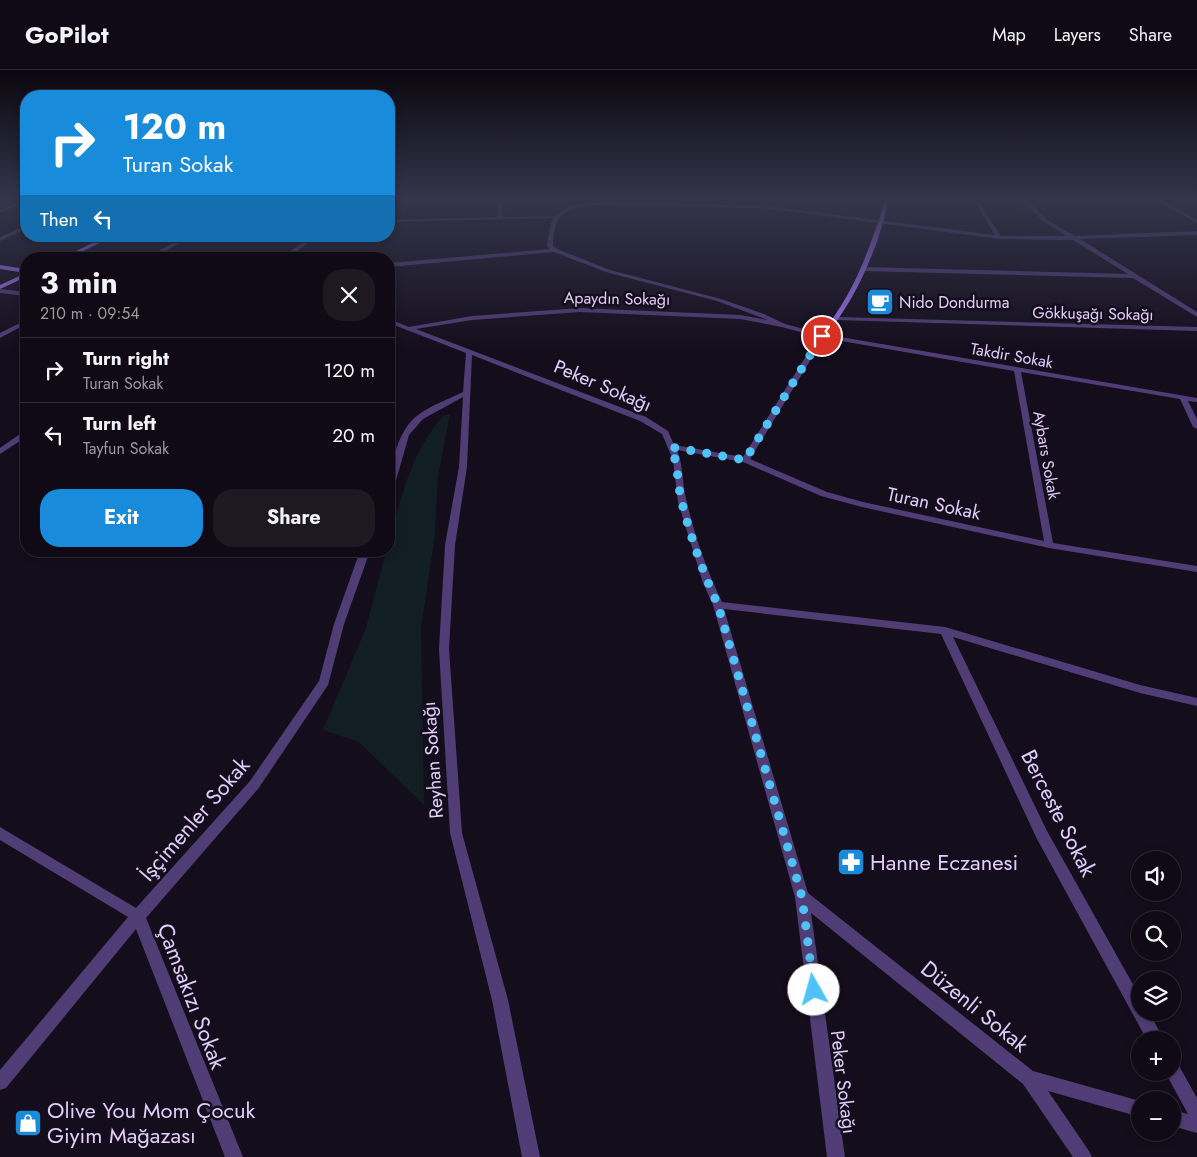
<!DOCTYPE html>
<meta charset="utf-8">
<style>
:root{--surface:#0f0a15;--page:#1d1822;--text:#f1f3f6;--muted:#9b9aa0;--line:#2f2b34;--accent:#188bdb}
body{margin:0;font-family:Jost,sans-serif;background:var(--page);color:var(--text);height:100vh;display:flex;flex-direction:column;font-size:19px;white-space:nowrap}
*{box-sizing:border-box;margin:0}
p{font-size:16px;color:var(--muted)}
.icon{flex:none;width:28px;height:28px;fill:none;stroke:currentColor;stroke-width:2;stroke-linecap:round;stroke-linejoin:round}
.map{position:relative;flex:1;overflow:hidden}
.details{position:absolute;left:20px;top:182px;width:375px;height:305px;display:flex;flex-direction:column;background:var(--surface);border-radius:20px;box-shadow:0 2px 8px #0003,0 0 0 1px var(--line)}
.details>*{flex:none}
.hud{position:absolute;left:20px;top:20px;width:375px;height:152px;border-radius:20px;box-shadow:0 2px 8px #0003,0 0 0 1px var(--line);background:#188bdb;color:#fff;overflow:hidden}
.buttons{position:absolute;left:1131px;top:781px;display:grid;gap:10px}
.buttons a{display:grid;place-items:center;width:50px;height:50px;border-radius:50%;background:var(--surface);box-shadow:0 2px 8px #0003,0 0 0 1px var(--line);font-size:25px}
.pin{position:absolute;display:grid;place-items:center;width:42px;height:42px;color:#fff;margin:-21px;border:2px solid #fff;border-radius:50%;box-shadow:0 1px 5px #0007}
.me{position:absolute;width:55px;margin:-28px;rotate:353deg;stroke-linejoin:round;filter:drop-shadow(0 0 4px #0008)}
.turn{display:flex;align-items:center;gap:18px;height:105px;padding:0 20px;font-size:22px}
.turn .icon{width:65px;height:65px;stroke-width:2.5}
.turn b{display:block;font-size:35px;line-height:42px}
.then{display:flex;align-items:center;height:48px;padding:0 20px;background:#0003;gap:10px;font-size:19px}
.round{display:grid;place-items:center;flex:none;width:52px;height:52px;border-radius:20px;background:var(--page)}
.overview{display:flex;align-items:center;justify-content:space-between;height:85px;padding:0 20px}
h1{font-size:30px;font-weight:700;line-height:38px}
.action{display:flex;gap:10px;margin-top:auto;padding:10px 20px}
.action a{flex:1;height:58px;border-radius:20px;background:var(--accent);color:#fff;font-size:20px;font-weight:700;line-height:58px;text-align:center}
.action a+a{background:var(--page);color:var(--text)}
ul{padding:0;list-style:none}
li{display:flex;align-items:center;gap:15px;height:65px;padding:0 20px;border-top:1px solid var(--line)}
li div{flex:1}
li b{display:block;font-size:19px}
li em{font-style:normal}
header{display:flex;align-items:center;gap:30px;box-sizing:border-box;height:70px;padding:0 25px;background:var(--surface);border-bottom:1px solid var(--line)}
header strong{font-size:24px}
nav{display:flex;gap:28px;margin-inline-start:auto;font-size:18px}
.map>svg:first-child{display:block}
</style>
<header>
<strong>GoPilot</strong>
<nav><a>Map</a><a>Layers</a><a>Share</a></nav>
</header>
<div class="map">
<svg width="1197" height="1087" viewBox="0 0 1197 1087">
<rect width="100%" height="100%" fill="#140d1c"/>
<path fill="#111f25" d="M444,345H450L438,406L435,464L421,558L424,735L359,672L323,660L366,558L386,481H389V471C402,425 411,382 444,345Z"/>
<g fill="none" stroke-linecap="round" stroke-linejoin="round">
<g fill="#513d76" fill-rule="evenodd">
<path d="M497,128H501L503,147L556,146L564,139L571,136L592,133L766,136L995,165L972,128H976L1001,166H1067L1044,152L1020,128H1025L1047,150L1075,166L1197,161V165L1080,169L1197,242V247L1133,208L863,201L860,199L863,197L1128,204L1073,170L999,169L766,138L592,135C563,139 554,145 553,176L557,179L610,200L721,229L764,244L785,254L823,264L1197,328V332L1188,331L1197,349V359L1193,357L1180,329L1021,302L1053,473L1197,496V502L1049,478L862,437L821,426L743,392L677,380C684,397 682,416 687,433C695,467 707,501 722,532L945,557L1140,615L1197,628V636L1140,623L953,567L1047,761L1140,927V942H1149L1164,970H1147L1037,769L941,564L724,539L808,823L1033,1001L1140,1031V1047L1048,1021L1089,1081L1092,1087H1073L1023,1014L811,843L845,1087H827L795,827L713,535L703,513L678,432L673,390L662,364L640,351L472,285L467,397L455,475L449,579L462,763L508,930L540,1087H522L492,930L450,763L439,579L445,475L459,397L463,327L423,349L409,365L393,421L389,423C389,399 397,360 418,345C431,335 449,329 463,322L466,283L389,253V249L409,257L472,246L580,238L740,245L768,250L717,231L606,202L554,182L389,197V193L550,179L547,176L550,156L553,148L389,152V150L498,147ZM580,242L740,249L782,257L818,267L743,387L674,375L668,361L646,347L416,259L472,250ZM824,268L1014,301L1044,471L863,432L827,422L750,389Z"/>
<path d="M1152,128H1158L1197,150V153Z"/>
<path d="M26,129V132L0,143V140Z"/>
<path d="M26,156V159L0,171V167Z"/>
<path d="M186,166H192L151,189H144Z"/>
<path d="M312,166H318L286,189H279Z"/>
<path d="M0,219L26,222V226L0,223Z"/>
<path d="M838,247L1197,257V261L836,250V248Z"/>
<path d="M26,250V254L0,268V263Z"/>
<path d="M23,362H26V367L0,384V378Z"/>
<path d="M360,481H370L344,554L328,615L258,719L146,848L243,1087H225L136,859L6,1018L0,1020V1000L128,847L0,770V757L136,838L250,711L319,611L334,554Z"/>
<path d="M1172,992L1178,994L1197,1028V1063L1172,1056V1040L1188,1044L1165,1002H1172Z"/>
</g>
<g fill="#9a6fef" fill-rule="evenodd">
<path d="M884,128H888C887,143 882,155 878,169C865,205 849,238 824,267H820V265C844,236 860,204 872,169C877,156 882,143 884,128Z"/>
<path d="M107,166H114L67,189H59Z"/>
<path d="M0,195L26,199V203L0,199Z"/>
<path d="M26,203V207L0,219V215Z"/>
</g>
</g>
<linearGradient id="sky" x2="0" y2="1"><stop stop-color="#0b070f"/><stop offset="0.46" stop-color="#34354b"/><stop offset="1" stop-color="#34354b" stop-opacity="0"/></linearGradient>
<rect width="1197" height="280" fill="url(#sky)"/>
<g fill="none" stroke-linecap="round" stroke-linejoin="round">
<path stroke="#4fc3f7" stroke-width="9" stroke-dasharray="0 16.2" d="M814,920L802,827L718,535C703,503 691,468 682,433C677,414 679,396 671,377L745,390L822,266"/>
</g>
<defs>
<g id="cafe-square" transform="scale(1.4375)"><rect x="-9" y="-9" width="18" height="18" rx="4" fill="#188bdb" stroke="#140d1c"/><path d="M-5.5-4.5H6V0H3Q3 3.5 0 3.5H-2.5Q-5.5 3.5-5.5 0ZM3-3.2v2h1.7v-2ZM-6 4.5H4V6H-6Z" fill="#fff"/></g>
<g id="pharmacy-square" transform="scale(1.4375)"><rect x="-9" y="-9" width="18" height="18" rx="4" fill="#188bdb" stroke="#140d1c"/><path d="M-2-6h4v4h4v4h-4v4h-4v-4h-4v-4h4Z" fill="#fff"/></g>
<g id="shop-square" transform="scale(1.4375)"><rect x="-9" y="-9" width="18" height="18" rx="4" fill="#188bdb" stroke="#140d1c"/><path d="M-5-2.5h2.3a2.7 3.5 0 0 1 5.4 0H5L5.5 6h-11ZM-1.5-2.5h3a1.5 2.3 0 0 0-3 0Z" fill="#fff"/></g>
</defs>
<g fill-rule="evenodd">
<use href="#cafe-square" x="880" y="232"/>
<use href="#pharmacy-square" x="851" y="792"/>
<use href="#shop-square" x="28" y="1053"/>
</g>
<g text-anchor="middle" stroke-width="5" stroke-linejoin="round" paint-order="stroke">
<g font-size="16" fill="#e0cdfa" stroke="#140d1c">
<text transform="translate(617 228) rotate(1)" y="6">Apaydın Sokağı</text>
<text transform="translate(1093 243) rotate(1)" y="6">Gökkuşağı Sokağı</text>
<text transform="translate(1012 285) rotate(10)" y="6">Takdir Sokak</text>
<text transform="translate(1047 385) rotate(80)" y="6">Aybars Sokak</text>
</g>
<g font-size="16" fill="#e0cdfa" stroke="#140d1c" text-anchor="start">
<text x="899" y="238">Nido Dondurma</text>
</g>
<g font-size="19" fill="#e0cdfa" stroke="#140d1c">
<text transform="translate(603 315) rotate(23)" y="7">Peker Sokağı</text>
<text transform="translate(934 433) rotate(12)" y="7">Turan Sokak</text>
<text transform="translate(432 690) rotate(-94)" y="7">Reyhan Sokağı</text>
<text transform="translate(844 1012) rotate(83)" y="7">Peker Sokağı</text>
</g>
<g font-size="22" fill="#e0cdfa" stroke="#140d1c">
<text transform="translate(1059 743) rotate(63)" y="8">Berceste Sokak</text>
<text transform="translate(194 749) rotate(-49)" y="8">İşçimenler Sokak</text>
<text transform="translate(192 926) rotate(69)" y="8">Çamsakızı Sokak</text>
<text transform="translate(975 936) rotate(39)" y="8">Düzenli Sokak</text>
</g>
<g font-size="22" fill="#e0cdfa" stroke="#140d1c" text-anchor="start">
<text x="870" y="800">Hanne Eczanesi</text>
<text x="47" y="1048">Olive You Mom Çocuk<tspan x="47" dy="25">Giyim Mağazası</tspan></text>
</g>
</g>
</svg>
<div class="buttons">
<a><svg class="icon" aria-label="sound" viewBox="0 0 24 24"><path d="M4 9h4l5-4v14l-5-4H4zM17 9q2 3 0 6"/></svg></a>
<a><svg class="icon" aria-label="search" viewBox="0 0 24 24"><circle cx="10" cy="10" r="6"/><path d="M15 15l6 6"/></svg></a>
<a><svg class="icon" aria-label="layers" viewBox="0 0 24 24"><path d="M12 4l9 5-9 5-9-5zM3 14l9 5 9-5"/></svg></a>
<a>+</a>
<a>−</a>
</div>
<div class="pin" style="left:822px;top:266px;background:#d93025"><svg class="icon" aria-label="arrive" viewBox="0 0 24 24"><path d="M6 21V4h12l-3 4 3 4H6"/></svg></div>
<svg class="me" style="left:814px;top:920px" viewBox="-20 -20 40 40"><circle r="19" fill="#fff"/><path d="M0-13L10 11 0 6-10 11z" fill="#4fc3f7"/></svg>
<div class="hud">
<div class="turn"><svg class="icon" aria-label="right" viewBox="0 0 24 24"><path d="M7 20v-9h11M14 6l5 5-5 5"/></svg><div><b>120 m</b>Turan Sokak</div></div>
<div class="then">Then<svg class="icon" aria-label="left" viewBox="0 0 24 24"><path d="M17 20v-9H6M10 6l-5 5 5 5"/></svg></div>
</div>
<section class="details">
<div class="overview"><div><h1>3 min</h1><p>210 m · 09:54</p></div><a class="round"><svg class="icon" aria-label="close" viewBox="0 0 24 24"><path d="M6 6l12 12M18 6L6 18"/></svg></a></div>
<ul>
<li><svg class="icon" aria-label="right" viewBox="0 0 24 24"><path d="M7 20v-9h11M14 6l5 5-5 5"/></svg><div><b>Turn right</b><p>Turan Sokak</p></div><em>120 m</em></li>
<li><svg class="icon" aria-label="left" viewBox="0 0 24 24"><path d="M17 20v-9H6M10 6l-5 5 5 5"/></svg><div><b>Turn left</b><p>Tayfun Sokak</p></div><em>20 m</em></li>
</ul>
<div class="action"><a>Exit</a><a>Share</a></div>
</section>
</div>
